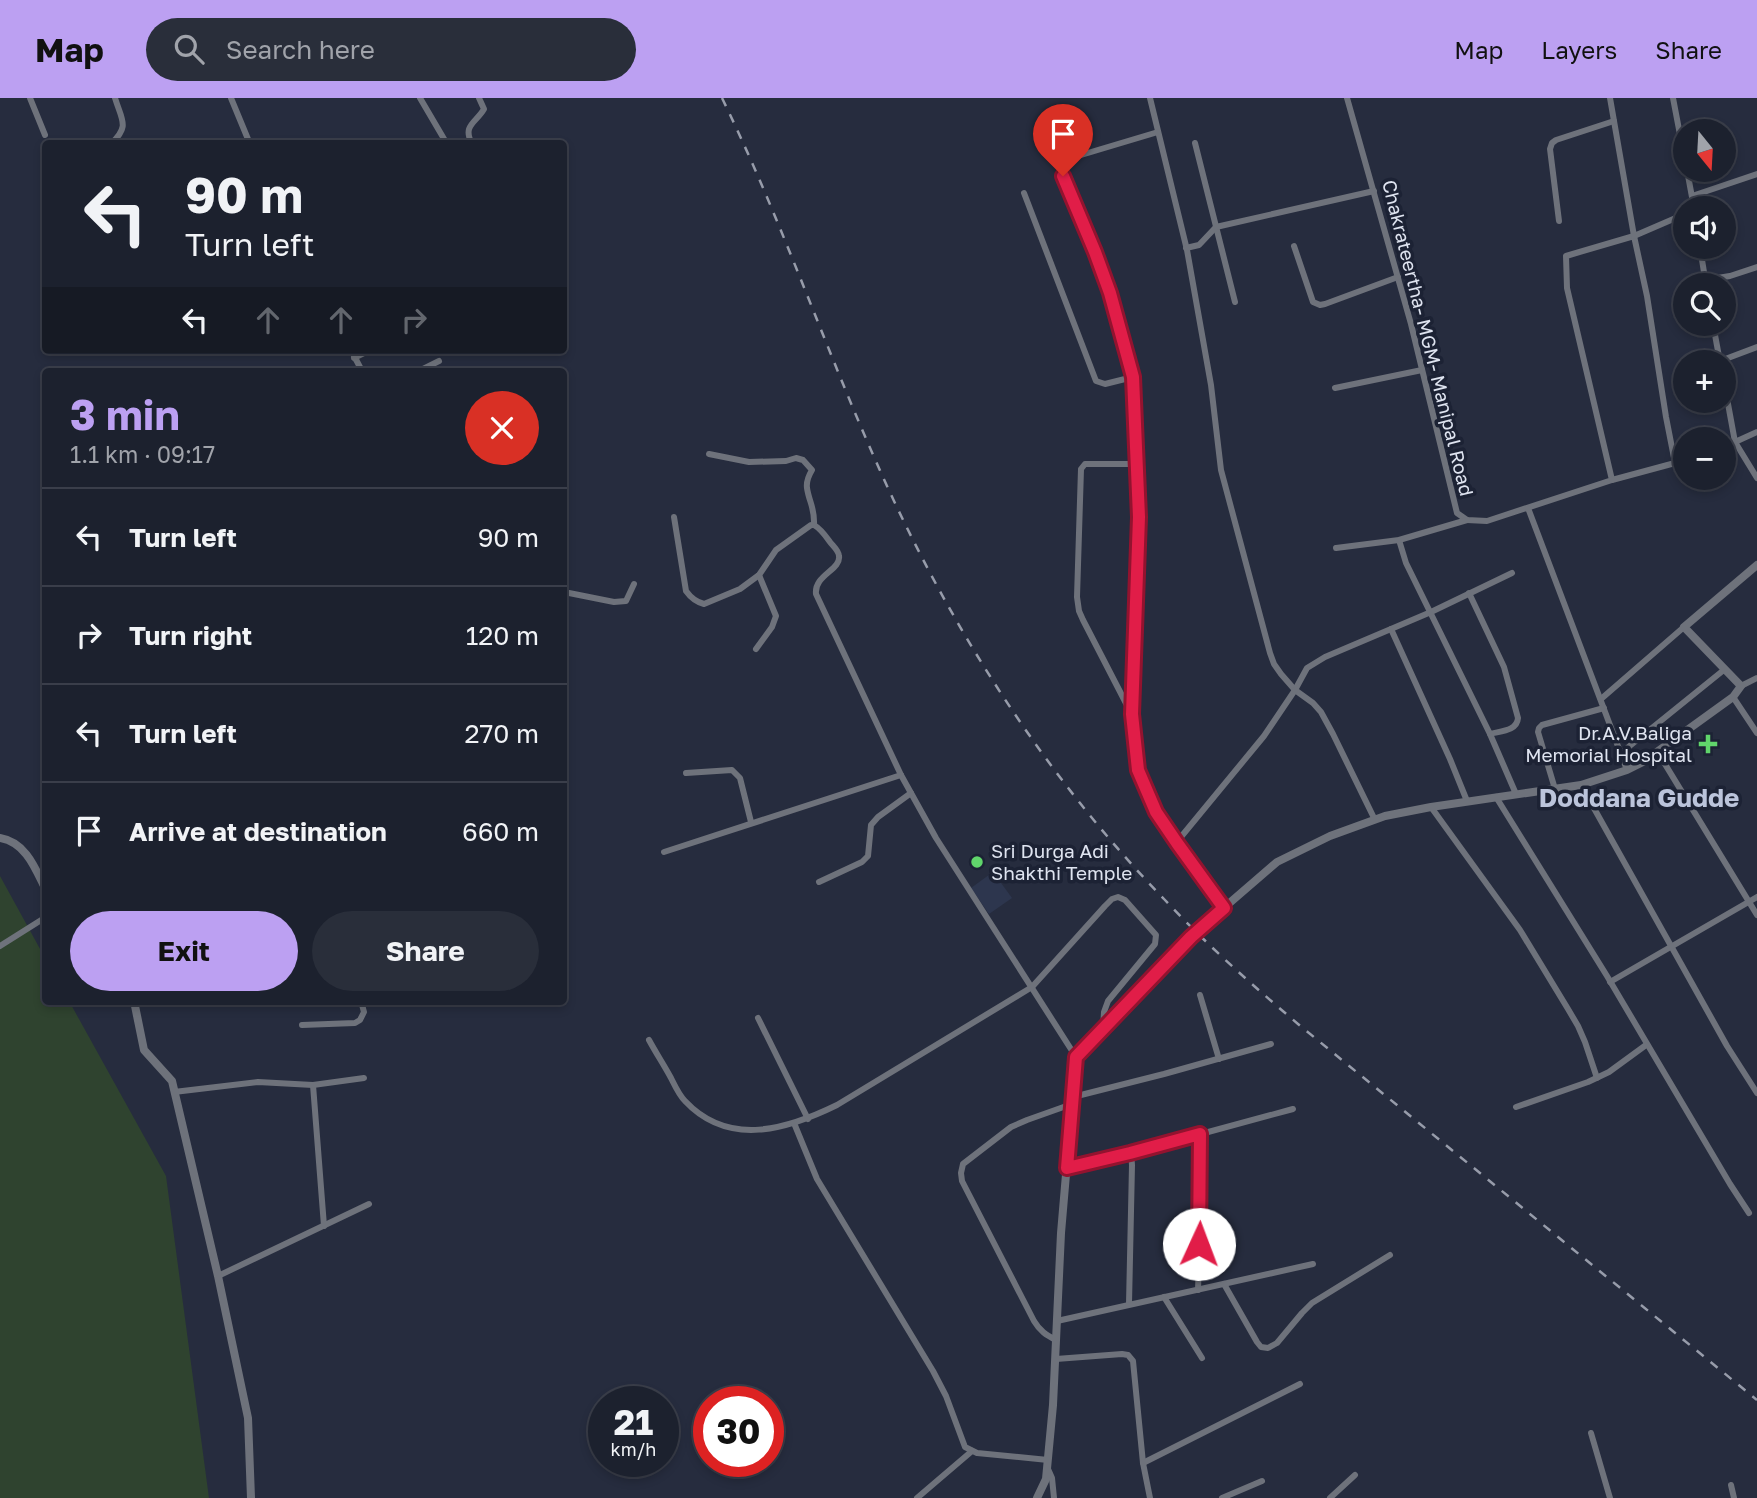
<!DOCTYPE html>
<meta charset="utf-8">
<style>
:root{--surface:#1c212e;--page:#292e3a;--text:#f1f3f6;--muted:#a0a3aa;--line:#3a3e4a;--accent:#bca0f2}
body{margin:0;font-family:"Golos Text",sans-serif;background:var(--page);color:var(--text);height:100vh;display:flex;flex-direction:column;font-size:26px;white-space:nowrap}
*{box-sizing:border-box;margin:0}
p{font-size:23px;color:var(--muted)}
.icon{flex:none;width:38px;height:38px;fill:none;stroke:currentColor;stroke-width:2;stroke-linecap:round;stroke-linejoin:round}
.map{position:relative;flex:1;overflow:hidden}
.drawer{position:absolute;left:42px;top:270px;width:525px;height:637px;display:flex;flex-direction:column;background:var(--surface);border-radius:7px;box-shadow:0 4px 10px #0003,0 0 0 2px var(--line)}
.drawer>*{flex:none}
.guide{position:absolute;left:42px;top:42px;width:525px;height:214px;border-radius:7px;box-shadow:0 4px 10px #0003,0 0 0 2px var(--line);background:#1c212e;color:var(--text);overflow:hidden}
.needle{width:46px;rotate:162deg}
.fabs{position:absolute;left:1673px;top:21px;display:grid;gap:14px}
.fabs a{display:grid;place-items:center;width:63px;height:63px;border-radius:50%;background:var(--surface);box-shadow:0 4px 10px #0003,0 0 0 2px var(--line);font-size:35px}
.speed{position:absolute;left:588px;top:1288px;display:flex;gap:14px;font-size:35px;font-weight:700;text-align:center}
.speed>*{display:grid;place-content:center;width:91px;height:91px;border-radius:50%;background:var(--surface);box-shadow:0 4px 10px #0003,0 0 0 2px var(--line);line-height:1}
.speed small{font-size:18px;font-weight:400}
.speed .limit{border:10px solid #d22;background:#fff;color:#111}
.pin{position:absolute;display:grid;place-items:center;width:60px;height:60px;color:#fff;margin:-72px -30px;border-radius:50% 50% 50% 0;rotate:-45deg;box-shadow:0 0 7px #0007}
.pin .icon{rotate:45deg}
.me{position:absolute;width:77px;margin:-38px;rotate:2deg;stroke-linejoin:round;filter:drop-shadow(0 0 5px #0008)}
.turn{display:flex;align-items:center;gap:24px;height:147px;padding:0 28px;font-size:32px}
.turn .icon{width:91px;height:91px;stroke-width:2.5}
.turn b{display:block;font-size:49px;line-height:60px}
.lanes{display:flex;align-items:center;height:66px;padding:0 28px;background:#0003;justify-content:center;gap:35px;direction:ltr}
.lanes .off{opacity:.35}
.round{display:grid;place-items:center;flex:none;width:74px;height:74px;border-radius:37px;background:var(--page)}
.overview{display:flex;align-items:center;justify-content:space-between;height:119px;padding:0 28px}
h1{font-size:42px;font-weight:700;line-height:52px;color:var(--accent)}
.button{display:flex;gap:14px;margin-top:auto;padding:14px 28px}
.button a{flex:1;height:80px;border-radius:42px;background:var(--accent);color:#111;font-size:28px;font-weight:700;line-height:80px;text-align:center}
.button a+a{background:var(--page);color:var(--text)}
ul{padding:0;list-style:none}
li{display:flex;align-items:center;gap:21px;height:98px;padding:0 28px;border-top:2px solid var(--line)}
li div{flex:1}
li b{display:block;font-size:26px}
li em{font-style:normal}
header{display:flex;align-items:center;gap:42px;box-sizing:border-box;height:98px;padding:0 35px;background:var(--accent);color:#111}
header strong{font-size:33px}
nav{display:flex;gap:38px;margin-inline-start:auto;font-size:24px}
.search{width:490px;height:63px;background:var(--page);display:flex;align-items:center;gap:18px;box-sizing:border-box;padding:0 24px;border-radius:38px;color:var(--muted);font-size:26px}
.map>svg:first-child{display:block}
</style>
<header>
<strong>Map</strong>
<div class="search"><svg class="icon" aria-label="search" viewBox="0 0 24 24"><circle cx="10" cy="10" r="6"/><path d="M15 15l6 6"/></svg>Search here</div>
<nav><a>Map</a><a>Layers</a><a>Share</a></nav>
</header>
<div class="map">
<svg width="1757" height="1400" viewBox="0 0 1757 1400">
<rect width="100%" height="100%" fill="#262c3e"/>
<path fill="#2d364e" d="M993,774L1012,800L989,816L971,790Z"/>
<path fill="#2f432f" d="M0,778L45,860L46,903H69L166,1078L209,1400H0Z"/>
<g fill="none" stroke-linecap="round" stroke-linejoin="round">
<g stroke="#6e727b" stroke-width="6">
<path d="M30,0L45,37"/>
<path d="M231,0L250,46"/>
<path d="M420,0L447,46"/>
<path d="M1150,0L1187,152L1211,287L1221,372L1270,555L1274,566L1281,576L1295,592L1313,605L1321,614L1333,636L1375,722"/>
<path d="M1347,0L1411,226L1457,415L1467,422L1487,423L1612,382L1567,190L1566,158L1634,138L1647,198L1666,319L1675,365L1685,361"/>
<path d="M1610,0L1634,138L1685,116"/>
<path d="M1673,0L1685,63"/>
<path d="M1158,34L1071,60L1065,69L1064,78L1095,154L1109,195L1133,279L1139,419L1132,616L1138,672L1156,714L1176,745L1224,810"/>
<path d="M1195,45L1235,204"/>
<path d="M111,46C130,28 122,23 115,0"/>
<path d="M472,46C462,27 476,25 484,11L479,0"/>
<path d="M1687,72L1694,110"/>
<path d="M1024,95L1096,283L1105,286L1133,279"/>
<path d="M1692,98L1757,76"/>
<path d="M1559,123L1550,51L1552,45L1556,42L1614,23"/>
<path d="M1294,148L1313,204L1320,207L1325,206L1398,179"/>
<path d="M1700,149L1706,187"/>
<path d="M1186,150L1199,147L1216,129L1374,93"/>
<path d="M1705,182L1730,178L1757,169"/>
<path d="M1713,226L1720,264"/>
<path d="M351,252L362,273"/>
<path d="M354,260L370,252"/>
<path d="M1720,263L1757,249"/>
<path d="M419,273L439,263"/>
<path d="M1724,284L1735,344L1757,334"/>
<path d="M1335,290L1422,272"/>
<path d="M1724,348L1735,344L1757,380"/>
<path d="M709,356L749,364L786,363L796,360L803,362L812,372C809,377 806,383 807,390C809,404 815,410 814,427"/>
<path d="M1612,382L1675,365"/>
<path d="M1528,410L1627,672"/>
<path d="M674,419L686,493C691,500 696,504 704,506L740,491L759,477L776,452L811,427H814C821,431 825,437 830,444C833,448 839,453 839,458C841,472 814,477 816,496L901,677L936,740L1076,959"/>
<path d="M1399,442L1406,465L1490,636L1516,696"/>
<path d="M1336,450L1399,442L1467,422"/>
<path d="M564,494L614,504L626,503L634,486"/>
<path d="M1469,495L1504,569L1518,620C1517,633 1501,633 1490,636"/>
<path d="M1391,531L1450,661L1467,703"/>
<path d="M756,551L772,529L776,518L759,477"/>
<path d="M1741,588L1757,580"/>
<path d="M1733,599L1757,635"/>
<path d="M1601,601L1684,529"/>
<path d="M1131,615L1083,522L1079,513L1077,499L1081,371L1085,366H1138"/>
<path d="M1657,653L1757,817"/>
<path d="M1621,655L1725,571"/>
<path d="M686,675L732,672L740,680L751,724"/>
<path d="M1581,687L1727,948L1757,995"/>
<path d="M1555,691L1538,634L1539,630L1542,627L1604,610"/>
<path d="M1496,699L1607,878L1730,1086L1749,1115"/>
<path d="M1431,709L1520,832L1568,911L1578,928L1585,944L1597,980"/>
<path d="M1176,745L1264,638L1295,592L1307,570L1325,559L1431,514L1512,475"/>
<path d="M664,754L901,677"/>
<path d="M819,784L862,764L868,758L871,727L878,719L911,695"/>
<path d="M0,848L46,819"/>
<path d="M1610,884L1757,799"/>
<path d="M1200,897L1219,961"/>
<path d="M758,920L808,1021"/>
<path d="M302,927L355,925L360,922L364,914L361,903"/>
<path d="M649,942C656,955 664,967 671,980C675,988 679,997 685,1003C729,1050 788,1031 837,1007L1032,889L1105,808L1112,801L1118,799L1125,802L1156,837L1155,846L1108,903L1104,914L1103,931"/>
<path d="M313,987L324,1128"/>
<path d="M174,994L258,984L313,987L364,980"/>
<path d="M1073,999L1164,976L1271,946"/>
<path d="M1516,1009L1588,984L1609,974L1646,947"/>
<path d="M794,1025L817,1081L933,1273L946,1298L965,1349L977,1355L1048,1362"/>
<path d="M1067,1070L1131,1055L1293,1011"/>
<path d="M218,1178L369,1106"/>
<path d="M1224,1186L1257,1244L1261,1249L1268,1250L1277,1245L1302,1215L1312,1205L1390,1157"/>
<path d="M1198,1192L1201,1099L1200,1036"/>
<path d="M1164,1199L1202,1260"/>
<path d="M1129,1206L1132,1067L1131,1055"/>
<path d="M1057,1223L1313,1166"/>
<path d="M1056,1242C1046,1237 1040,1233 1034,1223L962,1083L961,1075L963,1066L1011,1029L1027,1022L1072,1006"/>
<path d="M1056,1261L1122,1256L1128,1257L1133,1263L1143,1365L1150,1400"/>
<path d="M1591,1335L1610,1400"/>
<path d="M1143,1365L1300,1286"/>
<path d="M1048,1371L1052,1380L1054,1400"/>
<path d="M1731,1387L1734,1400"/>
<path d="M917,1400L972,1353"/>
<path d="M1222,1400L1262,1383"/>
<path d="M1330,1400L1355,1377"/>
</g>
<g stroke="#6e727b" stroke-width="8">
<path d="M0,740C24,744 34,767 43,786L46,788"/>
<path d="M1204,827L1277,764L1330,738L1385,718L1431,709L1581,687L1627,672L1643,664L1733,599L1741,588L1684,529L1757,467"/>
<path d="M134,903L144,952L172,983L218,1178L248,1320L251,1400"/>
<path d="M1037,1400L1046,1381L1053,1307L1061,1135L1076,959L1191,839"/>
</g>
<path stroke="#979caa" stroke-width="2.5" stroke-dasharray="9 9" stroke-linecap="butt" d="M722,0C786,131 832,271 894,403C963,549 1052,685 1164,801C1206,846 1251,886 1298,926L1757,1302"/>
<path stroke="#6e727b" stroke-width="8" d="M1191,839L1204,827"/>
</g>
<g fill="none" stroke-linecap="round" stroke-linejoin="round">
<g stroke="#92132f" stroke-width="18">
<path id="route" d="M1063,78L1095,154L1110,195L1133,279L1139,419L1132,616L1138,672L1156,714L1177,745L1224,810L1191,839L1076,959L1067,1070L1130,1055L1200,1036L1199,1146"/>
</g>
<use href="#route" stroke="#e11d48" stroke-width="12"/>
</g>
<g fill="#60d56b" stroke="#1c2234" stroke-width="2.5">
<path d="M1704.5 635.5h7v7h7v7h-7v7h-7v-7h-7v-7h7z"/>
<circle cx="977" cy="764" r="7"/>
</g>
<g text-anchor="middle" stroke-width="7" stroke-linejoin="round" paint-order="stroke">
<g font-size="19" fill="#dfe4f0" stroke="#1c2234">
<text transform="translate(1428 240) rotate(76)" y="7">Chakrateertha- MGM- Manipal Road</text>
</g>
<g font-size="19" fill="#dfe4f0" stroke="#1c2234" text-anchor="end">
<text x="1692" y="642">Dr.A.V.Baliga<tspan x="1692" dy="22">Memorial Hospital</tspan></text>
<text x="991" y="760" text-anchor="start">Sri Durga Adi<tspan x="991" dy="22">Shakthi Temple</tspan></text>
</g>
<g font-size="26" font-weight="bold" fill="#bbc4db" stroke="#1c2234">
<text x="1639" y="709">Doddana Gudde</text>
</g>
</g>
</svg>
<div class="fabs">
<a><svg class="needle" viewBox="-14 -14 28 28"><path d="M0-13l5 13h-10z" fill="#e53935"/><path d="M0 13l5-13h-10z" fill="#a0a3aa"/></svg></a>
<a><svg class="icon" aria-label="sound" viewBox="0 0 24 24"><path d="M4 9h4l5-4v14l-5-4H4zM17 9q2 3 0 6"/></svg></a>
<a><svg class="icon" aria-label="search" viewBox="0 0 24 24"><circle cx="10" cy="10" r="6"/><path d="M15 15l6 6"/></svg></a>
<a>+</a>
<a>−</a>
</div>
<div class="speed"><div>21<small>km/h</small></div><div class="limit">30</div></div>
<div class="pin" style="left:1063px;top:78px;background:#d93025"><svg class="icon" aria-label="arrive" viewBox="0 0 24 24"><path d="M6 21V4h12l-3 4 3 4H6"/></svg></div>
<svg class="me" style="left:1199px;top:1146px" viewBox="-20 -20 40 40"><circle r="19" fill="#fff"/><path d="M0-13L10 11 0 6-10 11z" fill="#e11d48"/></svg>
<div class="guide">
<div class="turn"><svg class="icon" aria-label="left" viewBox="0 0 24 24"><path d="M17 20v-9H6M10 6l-5 5 5 5"/></svg><div><b>90 m</b>Turn left</div></div>
<div class="lanes"><svg class="icon" aria-label="left" viewBox="0 0 24 24"><path d="M17 20v-9H6M10 6l-5 5 5 5"/></svg><svg class="icon off" aria-label="ahead" viewBox="0 0 24 24"><path d="M12 20V5M6 11l6-6 6 6"/></svg><svg class="icon off" aria-label="ahead" viewBox="0 0 24 24"><path d="M12 20V5M6 11l6-6 6 6"/></svg><svg class="icon off" aria-label="right" viewBox="0 0 24 24"><path d="M7 20v-9h11M14 6l5 5-5 5"/></svg></div>
</div>
<section class="drawer">
<div class="overview"><div><h1>3 min</h1><p>1.1 km · 09:17</p></div><a class="round" style="background:#d93025;color:#fff"><svg class="icon" aria-label="close" viewBox="0 0 24 24"><path d="M6 6l12 12M18 6L6 18"/></svg></a></div>
<ul>
<li><svg class="icon" aria-label="left" viewBox="0 0 24 24"><path d="M17 20v-9H6M10 6l-5 5 5 5"/></svg><div><b>Turn left</b></div><em>90 m</em></li>
<li><svg class="icon" aria-label="right" viewBox="0 0 24 24"><path d="M7 20v-9h11M14 6l5 5-5 5"/></svg><div><b>Turn right</b></div><em>120 m</em></li>
<li><svg class="icon" aria-label="left" viewBox="0 0 24 24"><path d="M17 20v-9H6M10 6l-5 5 5 5"/></svg><div><b>Turn left</b></div><em>270 m</em></li>
<li><svg class="icon" aria-label="arrive" viewBox="0 0 24 24"><path d="M6 21V4h12l-3 4 3 4H6"/></svg><div><b>Arrive at destination</b></div><em>660 m</em></li>
</ul>
<div class="button"><a>Exit</a><a>Share</a></div>
</section>
</div>
